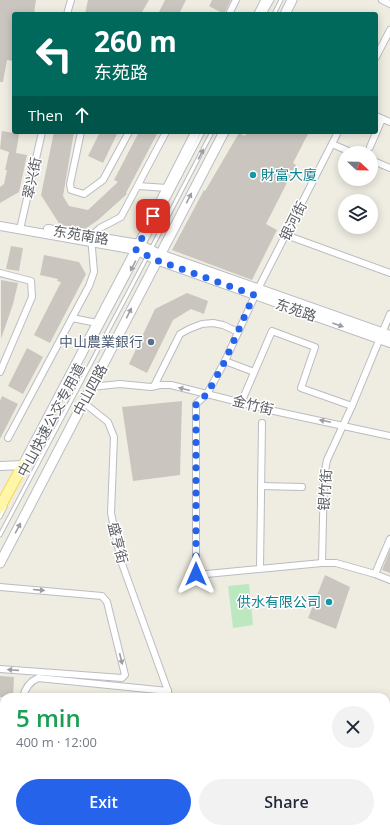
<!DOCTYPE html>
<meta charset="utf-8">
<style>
:root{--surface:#fff;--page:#f2f2f3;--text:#1f2937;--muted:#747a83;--accent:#2563eb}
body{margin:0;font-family:"Open Sans","Noto Sans SC",sans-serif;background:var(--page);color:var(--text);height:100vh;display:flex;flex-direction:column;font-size:15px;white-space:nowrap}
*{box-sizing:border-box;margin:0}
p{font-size:13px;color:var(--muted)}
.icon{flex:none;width:22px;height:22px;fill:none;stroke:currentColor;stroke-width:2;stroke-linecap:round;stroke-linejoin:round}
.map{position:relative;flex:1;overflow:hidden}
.sheet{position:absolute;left:0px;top:693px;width:390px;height:140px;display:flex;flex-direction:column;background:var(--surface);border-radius:12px 12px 0 0;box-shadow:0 2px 10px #0003}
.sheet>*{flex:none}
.hud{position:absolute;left:12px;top:12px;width:366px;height:122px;border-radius:4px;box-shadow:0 2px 10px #0003;background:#00695c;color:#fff;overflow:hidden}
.needle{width:26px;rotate:112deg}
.tools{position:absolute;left:338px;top:146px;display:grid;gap:8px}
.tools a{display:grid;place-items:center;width:40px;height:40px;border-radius:50%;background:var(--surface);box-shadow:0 2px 10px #0003;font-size:20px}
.pin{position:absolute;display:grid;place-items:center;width:34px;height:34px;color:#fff;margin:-17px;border-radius:8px;box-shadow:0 2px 6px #0006}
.me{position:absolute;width:44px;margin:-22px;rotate:0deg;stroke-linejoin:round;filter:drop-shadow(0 0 3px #0008)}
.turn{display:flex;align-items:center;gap:14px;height:84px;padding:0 16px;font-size:18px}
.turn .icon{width:52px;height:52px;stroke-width:2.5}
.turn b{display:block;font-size:28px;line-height:34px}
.then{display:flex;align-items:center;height:38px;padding:0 16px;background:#0003;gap:8px;font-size:15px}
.round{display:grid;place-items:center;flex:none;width:42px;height:42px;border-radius:21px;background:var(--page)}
.head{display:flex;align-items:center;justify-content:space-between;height:68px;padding:0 16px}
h1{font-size:24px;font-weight:600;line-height:30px;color:#1e9e55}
.button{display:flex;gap:8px;margin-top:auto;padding:8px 16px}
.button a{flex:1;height:46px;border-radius:24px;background:var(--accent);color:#fff;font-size:16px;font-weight:600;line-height:46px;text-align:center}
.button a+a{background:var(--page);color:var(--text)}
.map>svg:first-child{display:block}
</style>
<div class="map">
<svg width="390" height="833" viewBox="0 0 390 833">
<rect width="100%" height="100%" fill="#efede2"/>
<path fill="#bce8bf" d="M249,584L253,625L233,628L228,586Z"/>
<g fill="#cac6bf">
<path d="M0,0H36L34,14H14V61L7,60L3,82H0Z"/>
<path d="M88,0H149L141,14H85Z"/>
<path d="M165,0H186L179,14H158Z"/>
<path d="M212,0H231L224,14L209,6Z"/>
<path d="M2,131L19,134L16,153L27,155L19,192L0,203V187L4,184L7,170H5L9,152L0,149Z"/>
<path d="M54,132H74L63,196L69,206L88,210L118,182L114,180L139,132H158L126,193L127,194L98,220L85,229L60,225L41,195Z"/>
<path d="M100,132H118L103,163L88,156Z"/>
<path d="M247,132H309L293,163L296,165L266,224L277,230L252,280L172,250L204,190L205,191L239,133L245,136Z"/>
<path d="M11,246L23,248L19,271L6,269Z"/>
<path d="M44,255L79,262L86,274L50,343L34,335L61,282L57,281L58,279L40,275Z"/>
<path d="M1,280L18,283L13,304L1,339Z"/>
<path d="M187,293L208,301L204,314L191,309L173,320L147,373L129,364L155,309Z"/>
<path d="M27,348L43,357L23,394L8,386Z"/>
<path d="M2,396L18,404L0,439V401Z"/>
<path d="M182,401L180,475L133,481L122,407Z"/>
<path d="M390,550V573L382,570Z"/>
<path d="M325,575L350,587L336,629L308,618Z"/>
<path d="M0,676L14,677L13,697H0Z"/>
</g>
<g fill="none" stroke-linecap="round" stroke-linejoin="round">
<g stroke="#babcc2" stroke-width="5">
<g id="service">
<path d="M264,14L272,0"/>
<path d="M274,14L281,0"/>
<path d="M144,244L203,132"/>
<path d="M151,249L212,132"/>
<path d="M97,334L140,253"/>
<path d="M0,517L5,507"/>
<path d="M0,535L147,257"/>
</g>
</g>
<g stroke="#babcc2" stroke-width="8">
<g id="minor">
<path d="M382,0L390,4"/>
<path d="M67,14L71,0"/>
<path d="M229,14L236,0"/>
<path d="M376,57L390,30"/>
<path d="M376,116L390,122"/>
<path d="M81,132L70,184L71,190L84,194L103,180L129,132"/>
<path d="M332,144L353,153"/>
<path d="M370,147L382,119"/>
<path d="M371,160L390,168"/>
<path d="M138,186L167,188"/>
<path d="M21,225L42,132"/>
<path d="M286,235L390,273"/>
<path d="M0,273L31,281L32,297L0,372"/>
<path d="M390,314L352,406L327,460L324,476L322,563H336L375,574L390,580"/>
<path d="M72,318L97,323"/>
<path d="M225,361L254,372"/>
<path d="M154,386L180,334L189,329L202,324L213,323L223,325L238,332"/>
<path d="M91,387L120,384L151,387L160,385H171L274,411L390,436"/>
<path d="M83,402L108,422L114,437L111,513L121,561L168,691V697"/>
<path d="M241,403L272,331L315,347L301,388L352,406"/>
<path d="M8,438L89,286L94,272L91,236L100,228L121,217L166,132"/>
<path d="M261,486L302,487"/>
<path d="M322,563L196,575V404L207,394L225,361L258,289L338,132"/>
<path d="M260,568L262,423"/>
<path d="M375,574L390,539"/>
<path d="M0,587L102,596L107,602L125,675L122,678L0,669"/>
<path d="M23,697C25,688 29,682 38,678L168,691"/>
<path d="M386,730L390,731"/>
<path d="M174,829V833"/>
<path d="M19,833V829"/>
</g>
</g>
<g stroke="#babcc2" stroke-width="10">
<g id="tertiary">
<path d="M0,226L136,250L156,260L390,343"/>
<path d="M48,229L139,244L160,254L390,335"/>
<path d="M0,466L23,465"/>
<path d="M386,766L390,758"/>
<path d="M386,791L390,782"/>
<path d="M356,833L357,829"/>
<path d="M368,833L370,829"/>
</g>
</g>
<g stroke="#bbbec5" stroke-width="11">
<g id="secondary">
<path d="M259,14L266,0"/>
<path d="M285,14L292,0"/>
<path d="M23,465L136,250L196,132"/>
<path d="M0,563L224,132"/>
</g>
</g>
<g stroke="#fdd54d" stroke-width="12">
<path id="primary" d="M0,507L23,465"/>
</g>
<use href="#service" stroke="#fff" stroke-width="3"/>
<use href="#minor" stroke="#fff" stroke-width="6"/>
<use href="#tertiary" stroke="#fff" stroke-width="8"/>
<use href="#secondary" stroke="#fff" stroke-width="9"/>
<use href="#primary" stroke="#fff6a7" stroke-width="10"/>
</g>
<defs><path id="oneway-solid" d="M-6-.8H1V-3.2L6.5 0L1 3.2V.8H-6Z"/></defs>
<g fill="#9c9ea2">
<use href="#oneway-solid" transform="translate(201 154) rotate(-62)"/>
<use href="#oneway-solid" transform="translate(189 198) rotate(-63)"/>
<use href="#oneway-solid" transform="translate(133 266) rotate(118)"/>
<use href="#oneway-solid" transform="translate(129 313) rotate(-63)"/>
<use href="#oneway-solid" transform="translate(338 325) rotate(19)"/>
<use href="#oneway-solid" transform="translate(184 389) rotate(-166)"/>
<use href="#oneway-solid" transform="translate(325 421) rotate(-168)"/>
<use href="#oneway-solid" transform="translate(18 528) rotate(-62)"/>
<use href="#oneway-solid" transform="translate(39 590) rotate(5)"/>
<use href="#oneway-solid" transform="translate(121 659) rotate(76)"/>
<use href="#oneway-solid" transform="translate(13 670) rotate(-176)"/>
</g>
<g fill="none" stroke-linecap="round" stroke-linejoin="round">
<path stroke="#2563eb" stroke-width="7" stroke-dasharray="0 12.6" d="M153,216L136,250L156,260L254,295L225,361L207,394L196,404V574"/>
</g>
<g fill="#0f9aa8" stroke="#fff" stroke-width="1.5">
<circle cx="253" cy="175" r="4"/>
<circle cx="329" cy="602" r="4"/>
</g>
<circle fill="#5c6f8a" stroke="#fff" stroke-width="1.5" cx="151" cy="342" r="4"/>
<g text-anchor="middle" stroke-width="3" stroke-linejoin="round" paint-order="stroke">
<g font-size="14" fill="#0d838f" stroke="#fff" text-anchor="start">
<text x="261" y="180">財富大廈</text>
<text x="321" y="607" text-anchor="end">供水有限公司</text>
</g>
<g font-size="14" fill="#5a5e64" stroke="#fff">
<text transform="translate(32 178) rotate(-78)" y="5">翠兴街</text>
<text transform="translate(293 221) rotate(-63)" y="5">银河街</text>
<text transform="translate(81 235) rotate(9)" y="5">东苑南路</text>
<text transform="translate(296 310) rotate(19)" y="5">东苑路</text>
<text transform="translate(90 390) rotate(-62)" y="5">中山四路</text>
<text transform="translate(253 405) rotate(14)" y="5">金竹街</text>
<text transform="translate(51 420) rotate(-62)" y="5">中山快速公交专用道</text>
<text transform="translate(325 490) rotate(-86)" y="5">银竹街</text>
<text transform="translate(118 543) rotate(76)" y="5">盛亨街</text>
</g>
<g font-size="14" fill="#4e5e75" stroke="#fff" text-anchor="end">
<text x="143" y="347">中山農業銀行</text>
</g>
</g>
</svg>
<div class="tools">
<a><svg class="needle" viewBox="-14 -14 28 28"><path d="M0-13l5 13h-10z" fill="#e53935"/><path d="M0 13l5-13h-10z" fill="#747a83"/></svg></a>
<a><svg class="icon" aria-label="layers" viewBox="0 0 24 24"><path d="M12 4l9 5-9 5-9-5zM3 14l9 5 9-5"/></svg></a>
</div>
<div class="pin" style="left:153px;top:216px;background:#d93025"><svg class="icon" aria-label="arrive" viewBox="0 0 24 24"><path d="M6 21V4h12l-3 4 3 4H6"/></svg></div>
<svg class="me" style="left:196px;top:574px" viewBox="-20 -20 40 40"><path d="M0-17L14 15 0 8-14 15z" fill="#2563eb" stroke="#fff" stroke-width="4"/></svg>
<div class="hud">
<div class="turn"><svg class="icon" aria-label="left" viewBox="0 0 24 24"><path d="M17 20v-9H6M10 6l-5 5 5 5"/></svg><div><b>260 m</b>东苑路</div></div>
<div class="then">Then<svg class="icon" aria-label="ahead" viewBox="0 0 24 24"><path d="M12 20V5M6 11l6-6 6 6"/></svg></div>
</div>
<section class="sheet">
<div class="head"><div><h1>5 min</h1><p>400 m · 12:00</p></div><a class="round"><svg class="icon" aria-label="close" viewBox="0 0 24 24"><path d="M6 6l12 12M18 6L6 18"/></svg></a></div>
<div class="button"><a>Exit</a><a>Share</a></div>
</section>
</div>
